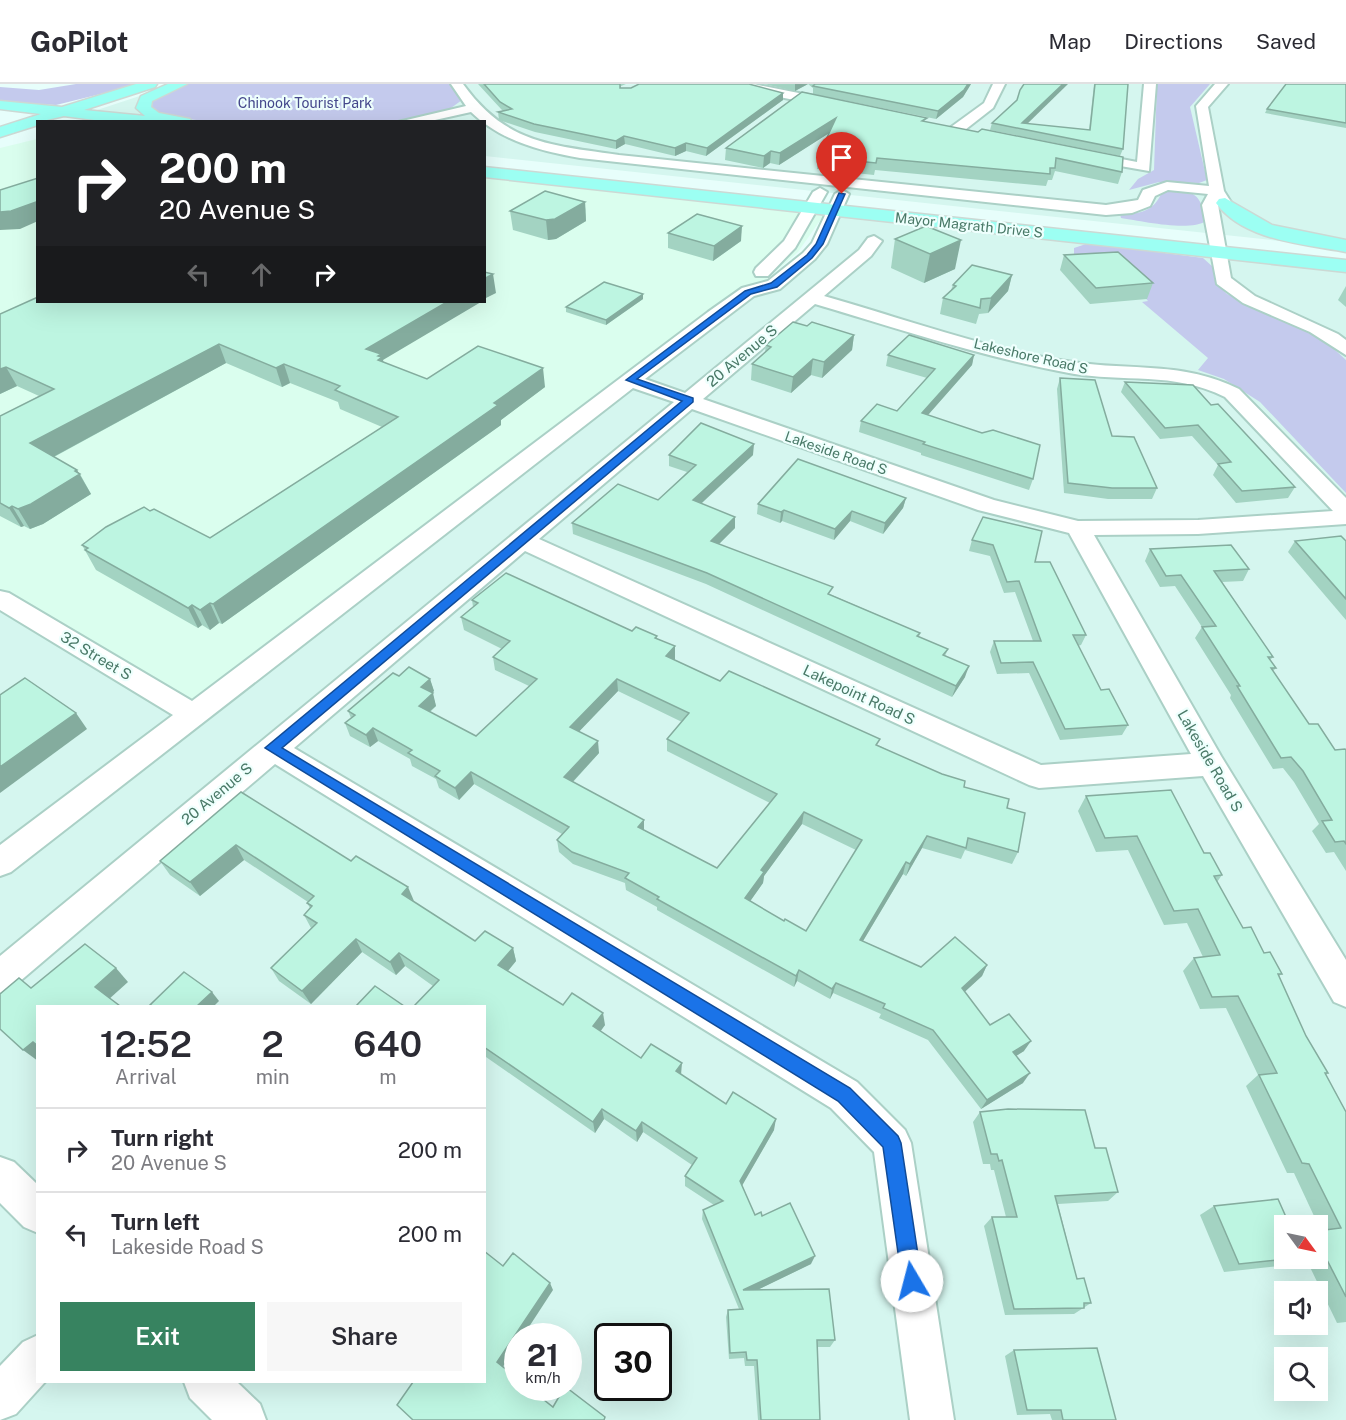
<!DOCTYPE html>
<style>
:root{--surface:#fff;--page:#f7f7f7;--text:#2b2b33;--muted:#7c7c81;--line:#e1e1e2;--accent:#378360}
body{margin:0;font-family:"Public Sans",sans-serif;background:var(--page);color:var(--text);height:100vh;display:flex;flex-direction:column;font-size:22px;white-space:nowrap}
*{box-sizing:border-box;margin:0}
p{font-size:20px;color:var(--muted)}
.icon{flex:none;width:33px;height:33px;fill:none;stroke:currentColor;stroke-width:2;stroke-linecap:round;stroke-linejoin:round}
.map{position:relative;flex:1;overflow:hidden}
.side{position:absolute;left:36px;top:921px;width:450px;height:378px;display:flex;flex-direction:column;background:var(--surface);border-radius:0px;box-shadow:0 6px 24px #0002}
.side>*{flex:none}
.hud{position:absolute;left:36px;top:36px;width:450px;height:183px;border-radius:0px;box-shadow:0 6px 24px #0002;background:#202124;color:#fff;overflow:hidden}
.needle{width:39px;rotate:123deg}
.fabs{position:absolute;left:1274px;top:1131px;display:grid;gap:12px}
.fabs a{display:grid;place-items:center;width:54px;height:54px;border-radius:0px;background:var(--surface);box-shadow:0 6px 24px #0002;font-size:30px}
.speed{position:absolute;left:504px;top:1239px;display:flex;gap:12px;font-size:30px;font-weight:700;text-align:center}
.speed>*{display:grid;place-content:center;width:78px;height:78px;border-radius:50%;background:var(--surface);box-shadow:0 6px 24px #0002;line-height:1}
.speed small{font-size:15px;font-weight:400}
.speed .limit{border:3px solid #111;border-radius:9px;background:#fff;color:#111}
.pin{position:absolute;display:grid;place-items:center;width:51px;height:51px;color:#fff;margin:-62px -26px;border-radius:50% 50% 50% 0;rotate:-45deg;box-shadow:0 0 6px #0007}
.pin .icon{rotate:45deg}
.me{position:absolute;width:66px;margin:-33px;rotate:352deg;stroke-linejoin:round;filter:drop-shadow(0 0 4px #0008)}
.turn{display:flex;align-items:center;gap:21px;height:126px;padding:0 24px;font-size:27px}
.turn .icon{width:78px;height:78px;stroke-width:2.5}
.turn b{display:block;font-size:42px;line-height:51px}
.lanes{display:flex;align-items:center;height:57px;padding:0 24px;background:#0003;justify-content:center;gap:30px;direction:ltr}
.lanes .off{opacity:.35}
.eta{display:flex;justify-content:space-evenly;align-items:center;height:102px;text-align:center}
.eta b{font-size:36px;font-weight:600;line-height:42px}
.primary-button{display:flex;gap:12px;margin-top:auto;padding:12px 24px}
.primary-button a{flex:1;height:69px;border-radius:0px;background:var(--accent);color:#fff;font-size:24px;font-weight:600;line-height:69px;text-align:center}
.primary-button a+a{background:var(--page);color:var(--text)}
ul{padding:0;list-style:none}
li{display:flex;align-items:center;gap:18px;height:84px;padding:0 24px;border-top:2px solid var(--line)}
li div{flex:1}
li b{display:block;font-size:22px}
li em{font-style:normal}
header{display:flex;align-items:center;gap:36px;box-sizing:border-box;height:84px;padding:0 30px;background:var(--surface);border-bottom:2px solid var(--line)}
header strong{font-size:28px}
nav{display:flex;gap:33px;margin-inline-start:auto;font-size:21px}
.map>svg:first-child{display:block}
</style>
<header>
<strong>GoPilot</strong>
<nav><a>Map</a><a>Directions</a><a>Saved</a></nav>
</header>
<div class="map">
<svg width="1346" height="1336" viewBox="0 0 1346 1336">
<rect width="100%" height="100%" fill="#e7fefb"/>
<g fill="#d5f6ef" fill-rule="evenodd">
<path d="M176,0H1346V164L485,72L484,38H157L85,30Z"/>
<path d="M835,126L1346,182V1336H244L206,1298H484V922H38V1298H200L236,1336H0V513L748,208L798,182ZM1284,1142H1317V1174H1284ZM1284,1208H1317V1240H1284ZM518,1252H568V1304H518ZM608,1252H658V1304H608ZM1284,1274H1317V1306H1284Z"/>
</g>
<path fill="#dafeee" d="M37,55L38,218H484L485,94L824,131L798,168L772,191L193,630L0,515V64Z"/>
<g fill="#c4caed">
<path d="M76,0H141L56,21L0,18V3L39,6Z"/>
<path d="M187,0H451L462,16L451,24L396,38L206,37L168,33L149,27L148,18Z"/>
<path d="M1157,0H1210L1190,23L1207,96L1199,99L1159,98L1129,106L1138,95L1154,86Z"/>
<path d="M1167,107C1195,105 1201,111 1206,137C1190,148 1141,137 1121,134L1120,130C1139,130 1153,128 1161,110Z"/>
<path d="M1089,159L1203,174L1213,183L1215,197L1227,210L1321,253L1346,276V409L1260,318L1224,295L1198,286L1208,274L1142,218L1148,217L1113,175L1074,170V164Z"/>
</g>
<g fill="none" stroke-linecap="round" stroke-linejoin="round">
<g stroke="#abd0c6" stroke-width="4">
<g id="minor">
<path d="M451,0H463C506,60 551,61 619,71L1106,121L1138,116L1143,106L1167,98L1209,102L1196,22L1215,0H1228L1208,23L1224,107L1234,123L1226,128L1218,121L1231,194L1255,212L1338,250L1346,256V271L1310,248L1243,219L1217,200L1202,121L1208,110L1168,106L1155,112L1150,122L1132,129L1106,131L580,74C539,67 500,56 471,28L426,38H398L466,22Z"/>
<path d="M729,0H753L834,16L840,20L834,24L735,4Z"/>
<path d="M993,0H1005L993,24L961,49H951V43L984,19Z"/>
<path d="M1144,0H1156L1149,87L1080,75V69L1085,68L1137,78Z"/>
<path d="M820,104L827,108L795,164L768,192H756L754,188L756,184L784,157L813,108Z"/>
<path d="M842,106L849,110L827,160L815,175L780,205L754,212L645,295L685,309L859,166L868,154L874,152L882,157L871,172L824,212C906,235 988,266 1073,278C1132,287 1183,277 1239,305L1346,414V440L1198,450L1094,451L1221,672L1346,876V923L1334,918L1203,692L1039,704L1029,701L525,467L294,664L857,998L905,1046L911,1059L954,1336H910L874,1068L831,1024L275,680L12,904L0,909V872L674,318L633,304L11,788L0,792V761L173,631L0,526V507L9,509L192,617L708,228L742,204L768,197L803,169L812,159L835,110ZM815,220C899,245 983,273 1069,289C1124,299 1173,287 1225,313L1333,427L1198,436L1078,437L994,416L703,315ZM692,325L978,426L1069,449L1191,670L1041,681L539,455Z"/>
<path d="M0,1073L14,1078L38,1101V1149L24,1143L0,1119Z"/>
<path d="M38,1251V1298H45L16,1330L0,1336V1282L23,1258Z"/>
<path d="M184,1298H237L260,1320L266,1336H212L190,1314Z"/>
</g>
</g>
<g stroke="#ccd9d4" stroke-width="3">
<g id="major">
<path d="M136,0H157L155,3L84,26L145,32L136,24L141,12L168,0H187L152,17L151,23L159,29L190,35L192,38H110L64,32L38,38V41L0,53V43L41,30L0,25V17L62,23Z"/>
<path d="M484,83L1346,176V188L484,93Z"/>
<path d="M1225,114L1272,141L1346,156V168C1304,160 1244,157 1216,119L1219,115Z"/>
</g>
</g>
<use href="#minor" fill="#fff" fill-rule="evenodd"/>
<use href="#major" fill="#9cfff3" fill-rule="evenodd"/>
</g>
<g fill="#a3d3c2" fill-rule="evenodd">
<path d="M478,0H626L621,2V4L783,16L706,72L686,67L675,72L625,60L616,65L535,48L499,36L498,28L503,27L501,25Z"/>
<path d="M764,0H971L963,13L936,35L813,10V4L808,0L795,7Z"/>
<path d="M1094,0H1128L1123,65L1120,72L990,46L992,39L1017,16L1028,40L1089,46Z"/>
<path d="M1346,0V44L1265,29L1267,25Z"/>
<path d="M802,8L926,38L1122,88L1118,100L1055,87L1052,96H1048L1046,102L875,86L874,91L817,85L818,73L829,49L779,81L770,79L763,84L725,76L726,64Z"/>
<path d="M585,118L586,137L556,155L548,156L513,146L510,127Z"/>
<path d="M926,142L955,185L924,199L891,184L895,155Z"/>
<path d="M668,149L741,157L713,177L668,164Z"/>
<path d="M1064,171L1153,199L1147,215L1090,220L1060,186Z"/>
<path d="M1012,191L1008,207L988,229L979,230L976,240L940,230L943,214L951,206L953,201Z"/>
<path d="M1346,202V223L1338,216Z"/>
<path d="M643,210V215L606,241L566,228V223Z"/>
<path d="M0,230L383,276V278L427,295L545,303L501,336V341L222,540L219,539L210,546L202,541L198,544L96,486L82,461L150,427L210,454L382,343L340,325L338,318L290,299L282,303L226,279L54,373L80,390L91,410L43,440L30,445L24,442L21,443L0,432V332L39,312L17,302L0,310Z"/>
<path d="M807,242L854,251L852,266L822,294L811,291L791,309L751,296L752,280L765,268L766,261Z"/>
<path d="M888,271H974L972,281L928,331L1033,395L1029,406L921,371V369L859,348L861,337L897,327L927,294L886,282Z"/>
<path d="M1060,294L1157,404L1152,415H1108L1064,409L1057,305Z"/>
<path d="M1125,298L1211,321L1295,403L1288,414L1236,419L1213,391L1218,381L1192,352L1160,355L1121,308Z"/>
<path d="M669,371H753L701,420L735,433V444L719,460L832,511L920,549L919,553L948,565L945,572L965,593L952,613L706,500L573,450L572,439L658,416L687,388L669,382Z"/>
<path d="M906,414L903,424L883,450L850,437L834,456L782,437L780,439L757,430L758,420Z"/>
<path d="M983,433L1035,478L1086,551L1081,561L1078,562L1101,606L1128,641L1122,651L1060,656L1029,589L997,590L990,568L994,557H1033L1015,508L1004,509L990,472L969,467L972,456Z"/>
<path d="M1295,457H1346V536L1288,468Z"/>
<path d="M1150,465L1249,485L1243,497L1222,498L1273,573L1270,576L1276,584L1273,587L1309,640L1335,666H1346V787L1334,768L1326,769L1312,747L1319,740L1294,698L1283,684L1273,685L1230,614L1231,611L1195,554L1202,543L1175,502L1160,503L1145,477Z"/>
<path d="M472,516L657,552V554L675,575L674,576L720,597L878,661L1007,724L1018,768L1012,780L965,766L961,775L922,764L906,792L903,790L863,857L921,883L987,881L982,892L964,908L990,941L1024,967L1016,972L1023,999L981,1025L928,956L879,934L881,930L833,909L830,915L797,897L794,903L657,826V823L626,806L625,799L573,780L559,768L557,756L562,750L474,700L459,716L439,704L436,695L412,682L410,675L378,657L370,663L350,652L345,639L351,634L348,627L399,592L430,595L434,607L432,609L436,622L430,628L476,652L529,602L495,586L493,573L502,565L464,546L461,533L473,523ZM618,607L682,638L667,655V667L770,719L717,784L644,746L573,698L599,669L579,647ZM802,740L856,766L806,847L784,837L750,817L763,799L764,792Z"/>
<path d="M241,708L475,857L513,864L516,877L508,887L563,921L605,941L600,947L641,974L681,991L726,1020L774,1046L742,1101L755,1131L762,1132L811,1180L757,1206L835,1256L830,1263H817L820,1336H758L754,1282H745L744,1274L729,1275L726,1233L728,1226L739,1225L702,1135L703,1126L714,1121L685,1102V1092L692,1081L643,1048L637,1058L604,1035L595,1049L486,973L484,975V922L433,902L405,882L396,891L362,868L311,920L279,897L271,884L311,844L304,831L310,824L307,819L308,818L244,776L200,812L170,791L160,777Z"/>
<path d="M1086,712L1204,769L1222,791L1217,798L1243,844L1282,890L1279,892L1306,952L1328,989L1326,991L1346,1028V1238L1337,1239L1308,1179L1224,1188L1200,1131L1214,1122L1284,1174H1317V1147H1321L1294,1089H1287L1246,1002L1258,991L1226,924L1200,925L1183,887L1194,874L1203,873L1187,839L1164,841L1128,766L1096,768L1078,727Z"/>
<path d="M980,1028L1095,1064L1118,1108L1108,1117L1058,1120L1077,1195L1091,1219L1074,1230L1005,1231L984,1142L992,1133H1006L994,1086H991L990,1080H983L973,1038Z"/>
<path d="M1014,1266L1116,1336H1052L1050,1330L1017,1331L1005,1272Z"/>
</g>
<g fill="#84ac9e">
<path d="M795,0H808L795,7Z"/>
<path d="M968,0H971L963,13L936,35L938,27Z"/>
<path d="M1063,0H1068L1022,45V39Z"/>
<path d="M783,9V16L706,72L707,64Z"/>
<path d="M836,34L834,46L779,81L780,69Z"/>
<path d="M624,52L625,60L616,65V57Z"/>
<path d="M686,59V67L675,72V64Z"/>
<path d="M771,67L770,79L763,84L764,72Z"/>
<path d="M36,118L38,121V137L20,145L0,146V128Z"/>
<path d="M585,118L586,137L556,155L548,156L546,136Z"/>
<path d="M742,142L741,157L713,177L714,162Z"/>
<path d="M961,156L955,185L924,199L930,170Z"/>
<path d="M493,190L496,209L484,215V195Z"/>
<path d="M1012,191L1008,207L988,229L991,214Z"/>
<path d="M643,210V215L606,241V236Z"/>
<path d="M447,218H481L383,276L387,292L366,265Z"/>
<path d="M854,251L852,266L822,294L824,278Z"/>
<path d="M219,260L226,279L42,379L30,359Z"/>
<path d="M974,271L972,281L920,340L922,329Z"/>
<path d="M813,275L811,291L791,309L793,293Z"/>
<path d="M284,280L290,299L282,303L276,284Z"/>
<path d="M6,283L17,302L0,310V285Z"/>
<path d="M543,284L545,303L501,336V341L222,540L213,520Z"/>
<path d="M754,360L753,371L693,427V416Z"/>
<path d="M77,386L91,410L43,440L30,445L18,425Z"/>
<path d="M906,414L903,424L883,450L885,439Z"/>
<path d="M12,422L24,442L21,443L9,424Z"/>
<path d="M784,426L782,437L780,439L781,428Z"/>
<path d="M852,427L850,437L834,456L835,445Z"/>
<path d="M735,433V444L711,468V457Z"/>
<path d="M210,519L219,539L210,546L200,526Z"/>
<path d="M192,521L202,541L198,544L188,524Z"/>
<path d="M675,562V575L666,585V572Z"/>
<path d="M969,582L965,593L952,613L956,602Z"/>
<path d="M430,595L434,607L425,615L421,603Z"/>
<path d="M617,595L618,607L572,655L570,643Z"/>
<path d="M433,609L436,622L422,634L419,622Z"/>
<path d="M76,629L87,645L0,709V683Z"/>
<path d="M373,644L378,657L370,663L366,651Z"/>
<path d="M598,657L599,669L566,705L564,693Z"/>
<path d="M471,688L474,700L459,716L455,704Z"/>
<path d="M804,728L802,740L764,792L763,799L744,826L745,814L761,786Z"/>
<path d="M644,736V748L638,743Z"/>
<path d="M927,752L922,764L906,792L910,780Z"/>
<path d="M236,761L244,776L200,812L190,798Z"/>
<path d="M906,778L903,790L857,867L860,856Z"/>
<path d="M408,803L414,817L402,810Z"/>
<path d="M356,855L362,868L311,920L302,907Z"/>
<path d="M513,864L516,877L502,894L498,881Z"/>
<path d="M399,869L405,882L396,891L390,878Z"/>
<path d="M987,881L982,892L957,915L962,904Z"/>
<path d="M116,884L128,898L108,916L95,903Z"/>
<path d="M799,886L797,897L794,903L796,892Z"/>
<path d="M836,899L833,909L830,915L832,905Z"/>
<path d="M212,908L219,917L214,922H197Z"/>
<path d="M603,929L605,941L595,955L593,942Z"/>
<path d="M1031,957L1024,967L1006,978L1013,968Z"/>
<path d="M33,958L38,962V977L23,966Z"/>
<path d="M682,979L681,991L676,987Z"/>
<path d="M1030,989L1023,999L981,1025L987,1016Z"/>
<path d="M602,1025L604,1035L595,1049L593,1038Z"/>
<path d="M776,1035L774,1046L739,1107L740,1097Z"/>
<path d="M642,1038L643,1048L637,1058L636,1047Z"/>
<path d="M815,1172L811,1180L741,1214L743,1206Z"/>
<path d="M550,1199L553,1206L523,1252H518V1261L502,1284L497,1278Z"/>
</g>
<g fill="#bdf5e1" stroke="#84ac9e" stroke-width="1.5" fill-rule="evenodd">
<path d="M484,0H620V4H631L639,0H749L783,9L707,64L686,59L675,64L624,52L616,57L534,40L498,28L512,25L500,18Z"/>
<path d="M815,0H968L964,6L938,27L813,2Z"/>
<path d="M1024,0H1063L1022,39L1090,46L1095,0H1128L1123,65L992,39L1017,16L1020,6Z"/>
<path d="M1286,0H1346V39L1267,25Z"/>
<path d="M802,8L927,34L922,37L978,48L982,45L1123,73L1122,88L1056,74L1055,84H1050V90L877,74L876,79L818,73L836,34L780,69L771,67L764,72L726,64Z"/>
<path d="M38,94V118H36L11,127L0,128V106Z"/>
<path d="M545,107L585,118L555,135L546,136L510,127Z"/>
<path d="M697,130L742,142L714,162L668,149Z"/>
<path d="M926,142L961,156L930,170L895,155Z"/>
<path d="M1118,168L1153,199L1096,204L1064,171Z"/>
<path d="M972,181L1012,191L991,214L981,215L980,224L943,214L956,202L953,201Z"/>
<path d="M484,188L493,190L484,195Z"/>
<path d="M604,198L643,210L606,236L566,223Z"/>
<path d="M38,213V218H447L366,265L381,270L378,272L382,273L378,276L427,295L478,262L543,284L494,319L498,321L213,520L210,519L200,526L192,521L188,524L169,513L85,466L88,464L82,461L106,443L144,423L150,427L154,425L210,454L398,333L335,306L340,302L284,280L276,284L219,260L30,359L77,386L75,387L80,390L31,420L18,425L12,422L9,424L0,419V332L54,305L6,283L0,285V230Z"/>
<path d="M793,238L807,242L812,238L854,251L824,278L813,275L793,293L752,280L771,263L766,261Z"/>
<path d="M909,251L974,271L922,329L982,349L993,346L1040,361L1033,395L923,360L925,358L861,337L877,320L897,327L935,285L888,271Z"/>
<path d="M1060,294L1095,296L1112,352L1134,353L1157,404H1112L1068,399Z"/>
<path d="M1125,298L1193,301L1211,321L1218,320L1295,403L1242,407L1218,380L1231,378L1198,341L1165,344Z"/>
<path d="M701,339L754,360L693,416L735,433L711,457L833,503L828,510L920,549L917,552L948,565L943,571L969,582L956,602L707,489L572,439L618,400L658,416L696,381L669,371Z"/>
<path d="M798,375L906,414L885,439L852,427L835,445L784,426L781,428L758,420Z"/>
<path d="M983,433L1042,447L1035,478H1050L1086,551H1073L1101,606L1109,605L1128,641L1065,645L1033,578L1001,579L994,557H1041L1019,497L1007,498L993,461L972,456Z"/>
<path d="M1341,452L1346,457V515L1295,457Z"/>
<path d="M1231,461L1249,485L1214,487L1273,573H1268L1276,584H1271L1309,640H1318L1335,666L1345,665L1346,666V760L1344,757L1335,758L1322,737L1332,736L1303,687L1291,673L1281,674L1237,602H1240L1202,543L1216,542L1181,491L1166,492L1150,465Z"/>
<path d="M506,489L632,547L636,543L657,552L655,554L675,562L666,572L720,597L729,587L880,655L876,661L942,690L965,697L964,703L1009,715L1007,724L1025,729L1018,768L968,754L966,764L927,752L910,780L906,778L860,856L921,883L955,853L987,881L962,904L990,941L1009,930L1031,957L1013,968L1030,989L987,1016L933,946L883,924L885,920L836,899L832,905L799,886L796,892L657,815L659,813L625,794L629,789L572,768L557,756L569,743L471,688L455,704L435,692L440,687L408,669L412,666L373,644L366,651L345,639L355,631L348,627L393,589L399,592L409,583L430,595L421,603L433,609L419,622L476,652L537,595L493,573L510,557L461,533L478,519L472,516ZM617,595L689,629L667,655L777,710L717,784L638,743L644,736L564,693L598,657L570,643ZM804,728L862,756L806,847L785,835L784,837L745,814L764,788L761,786Z"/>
<path d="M25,594L76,629L0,683V611Z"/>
<path d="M1171,706L1204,769H1210L1222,791L1214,792L1243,844L1251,843L1264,869L1270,868L1282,890H1278L1306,952L1328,989H1325L1346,1028V1213L1325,1172H1317V1147L1341,1144L1309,1080L1302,1079L1259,991L1277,989L1238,912L1212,913L1194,874L1220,871L1198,825L1174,827L1137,752L1105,754L1086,712Z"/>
<path d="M241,708L351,777L356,772L408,803L402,810L475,857L485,847L513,864L498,881L563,921L572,909L603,929L593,942L641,974L651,960L682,979L676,987L726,1020L733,1008L776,1035L740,1097L755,1131L761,1128L762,1132L790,1119L815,1172L743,1206L829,1205L835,1256H817L820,1336H761L757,1276H747L746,1268L730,1269L728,1226L743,1225L703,1126L723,1117L685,1092L697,1074L642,1038L636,1047L602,1025L593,1038L484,963V922H414L439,896L399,869L390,878L356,855L302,907L271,884L317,839L304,831L312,822L307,819L314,812L236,761L190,798L160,777Z"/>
<path d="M85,860L116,884L95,903L120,922H38V962L33,958L23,966L0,945V910L19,894L31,904Z"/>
<path d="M184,888L212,908L197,922H153L150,921Z"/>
<path d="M375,902L404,922H356Z"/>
<path d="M1008,1025L1085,1026L1095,1064H1106L1118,1108L1055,1112L1077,1195L1084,1194L1091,1219H1084V1224L1014,1225L992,1133H1017L1002,1076L999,1077L997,1070H991L980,1028Z"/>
<path d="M1278,1115L1290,1142H1284V1174H1297L1239,1180L1214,1122Z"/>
<path d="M484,1167L503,1182L513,1169L550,1199L497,1278L518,1295V1304H529L553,1323L564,1304H567L605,1333L604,1336H413L397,1321L413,1298H484Z"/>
<path d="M1097,1264L1116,1336H1063L1061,1326H1027L1014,1266Z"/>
</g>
<path fill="#1a73e8" stroke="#114b97" stroke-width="1.5" d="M839,109L845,110L823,160L812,174L777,203L751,210L637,295L693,314V318L282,664L850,1004L898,1052L901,1059L922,1197L919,1204L912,1207L905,1204L902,1197L883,1063L838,1017L265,664L682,317L626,296L745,207L771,199L807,171L816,160Z"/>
<g text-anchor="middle" stroke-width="4.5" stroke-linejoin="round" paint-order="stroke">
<g font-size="14" fill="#45488c" stroke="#eefffd">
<text x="305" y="24">Chinook Tourist Park</text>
</g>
<g font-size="14" fill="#497967" stroke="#eefffd">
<text transform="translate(969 141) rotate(6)" y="5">Mayor Magrath Drive S</text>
<text transform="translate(1031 272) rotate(13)" y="5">Lakeshore Road S</text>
<text transform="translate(836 369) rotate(19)" y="5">Lakeside Road S</text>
</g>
<g font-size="15" fill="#497967" stroke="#eefffd">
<text transform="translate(742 272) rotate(-40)" y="5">20 Avenue S</text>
<text transform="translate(96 572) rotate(31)" y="5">32 Street S</text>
<text transform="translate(859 611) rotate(25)" y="5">Lakepoint Road S</text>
<text transform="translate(1210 677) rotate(60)" y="5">Lakeside Road S</text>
<text transform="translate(217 710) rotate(-40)" y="5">20 Avenue S</text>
</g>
</g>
</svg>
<div class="fabs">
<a><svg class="needle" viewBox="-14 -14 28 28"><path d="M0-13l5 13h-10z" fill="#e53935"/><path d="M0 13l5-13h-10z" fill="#7c7c81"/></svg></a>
<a><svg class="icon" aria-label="sound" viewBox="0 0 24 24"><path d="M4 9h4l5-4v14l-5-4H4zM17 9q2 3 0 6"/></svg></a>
<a><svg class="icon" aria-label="search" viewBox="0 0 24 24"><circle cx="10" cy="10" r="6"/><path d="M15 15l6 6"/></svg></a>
</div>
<div class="speed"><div>21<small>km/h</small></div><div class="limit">30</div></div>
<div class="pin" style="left:842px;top:110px;background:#d93025"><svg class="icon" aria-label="arrive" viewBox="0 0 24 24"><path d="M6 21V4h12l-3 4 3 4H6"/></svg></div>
<svg class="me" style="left:912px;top:1197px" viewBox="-20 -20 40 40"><circle r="19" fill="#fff"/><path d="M0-13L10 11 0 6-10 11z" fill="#1a73e8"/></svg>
<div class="hud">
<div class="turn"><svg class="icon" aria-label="right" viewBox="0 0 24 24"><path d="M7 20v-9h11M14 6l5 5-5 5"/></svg><div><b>200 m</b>20 Avenue S</div></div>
<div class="lanes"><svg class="icon off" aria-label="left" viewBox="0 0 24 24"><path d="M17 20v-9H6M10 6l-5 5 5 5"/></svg><svg class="icon off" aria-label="ahead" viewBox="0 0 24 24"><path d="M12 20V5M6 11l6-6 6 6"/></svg><svg class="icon" aria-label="right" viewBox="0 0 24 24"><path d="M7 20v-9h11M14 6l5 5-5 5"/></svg></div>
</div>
<section class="side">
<div class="eta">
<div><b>12:52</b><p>Arrival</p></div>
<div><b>2</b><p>min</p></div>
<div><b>640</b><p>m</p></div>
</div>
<ul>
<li><svg class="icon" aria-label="right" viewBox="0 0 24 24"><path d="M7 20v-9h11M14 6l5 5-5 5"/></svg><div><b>Turn right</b><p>20 Avenue S</p></div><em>200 m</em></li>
<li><svg class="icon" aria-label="left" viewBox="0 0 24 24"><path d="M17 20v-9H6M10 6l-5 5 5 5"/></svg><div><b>Turn left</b><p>Lakeside Road S</p></div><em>200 m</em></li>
</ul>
<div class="primary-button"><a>Exit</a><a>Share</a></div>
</section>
</div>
